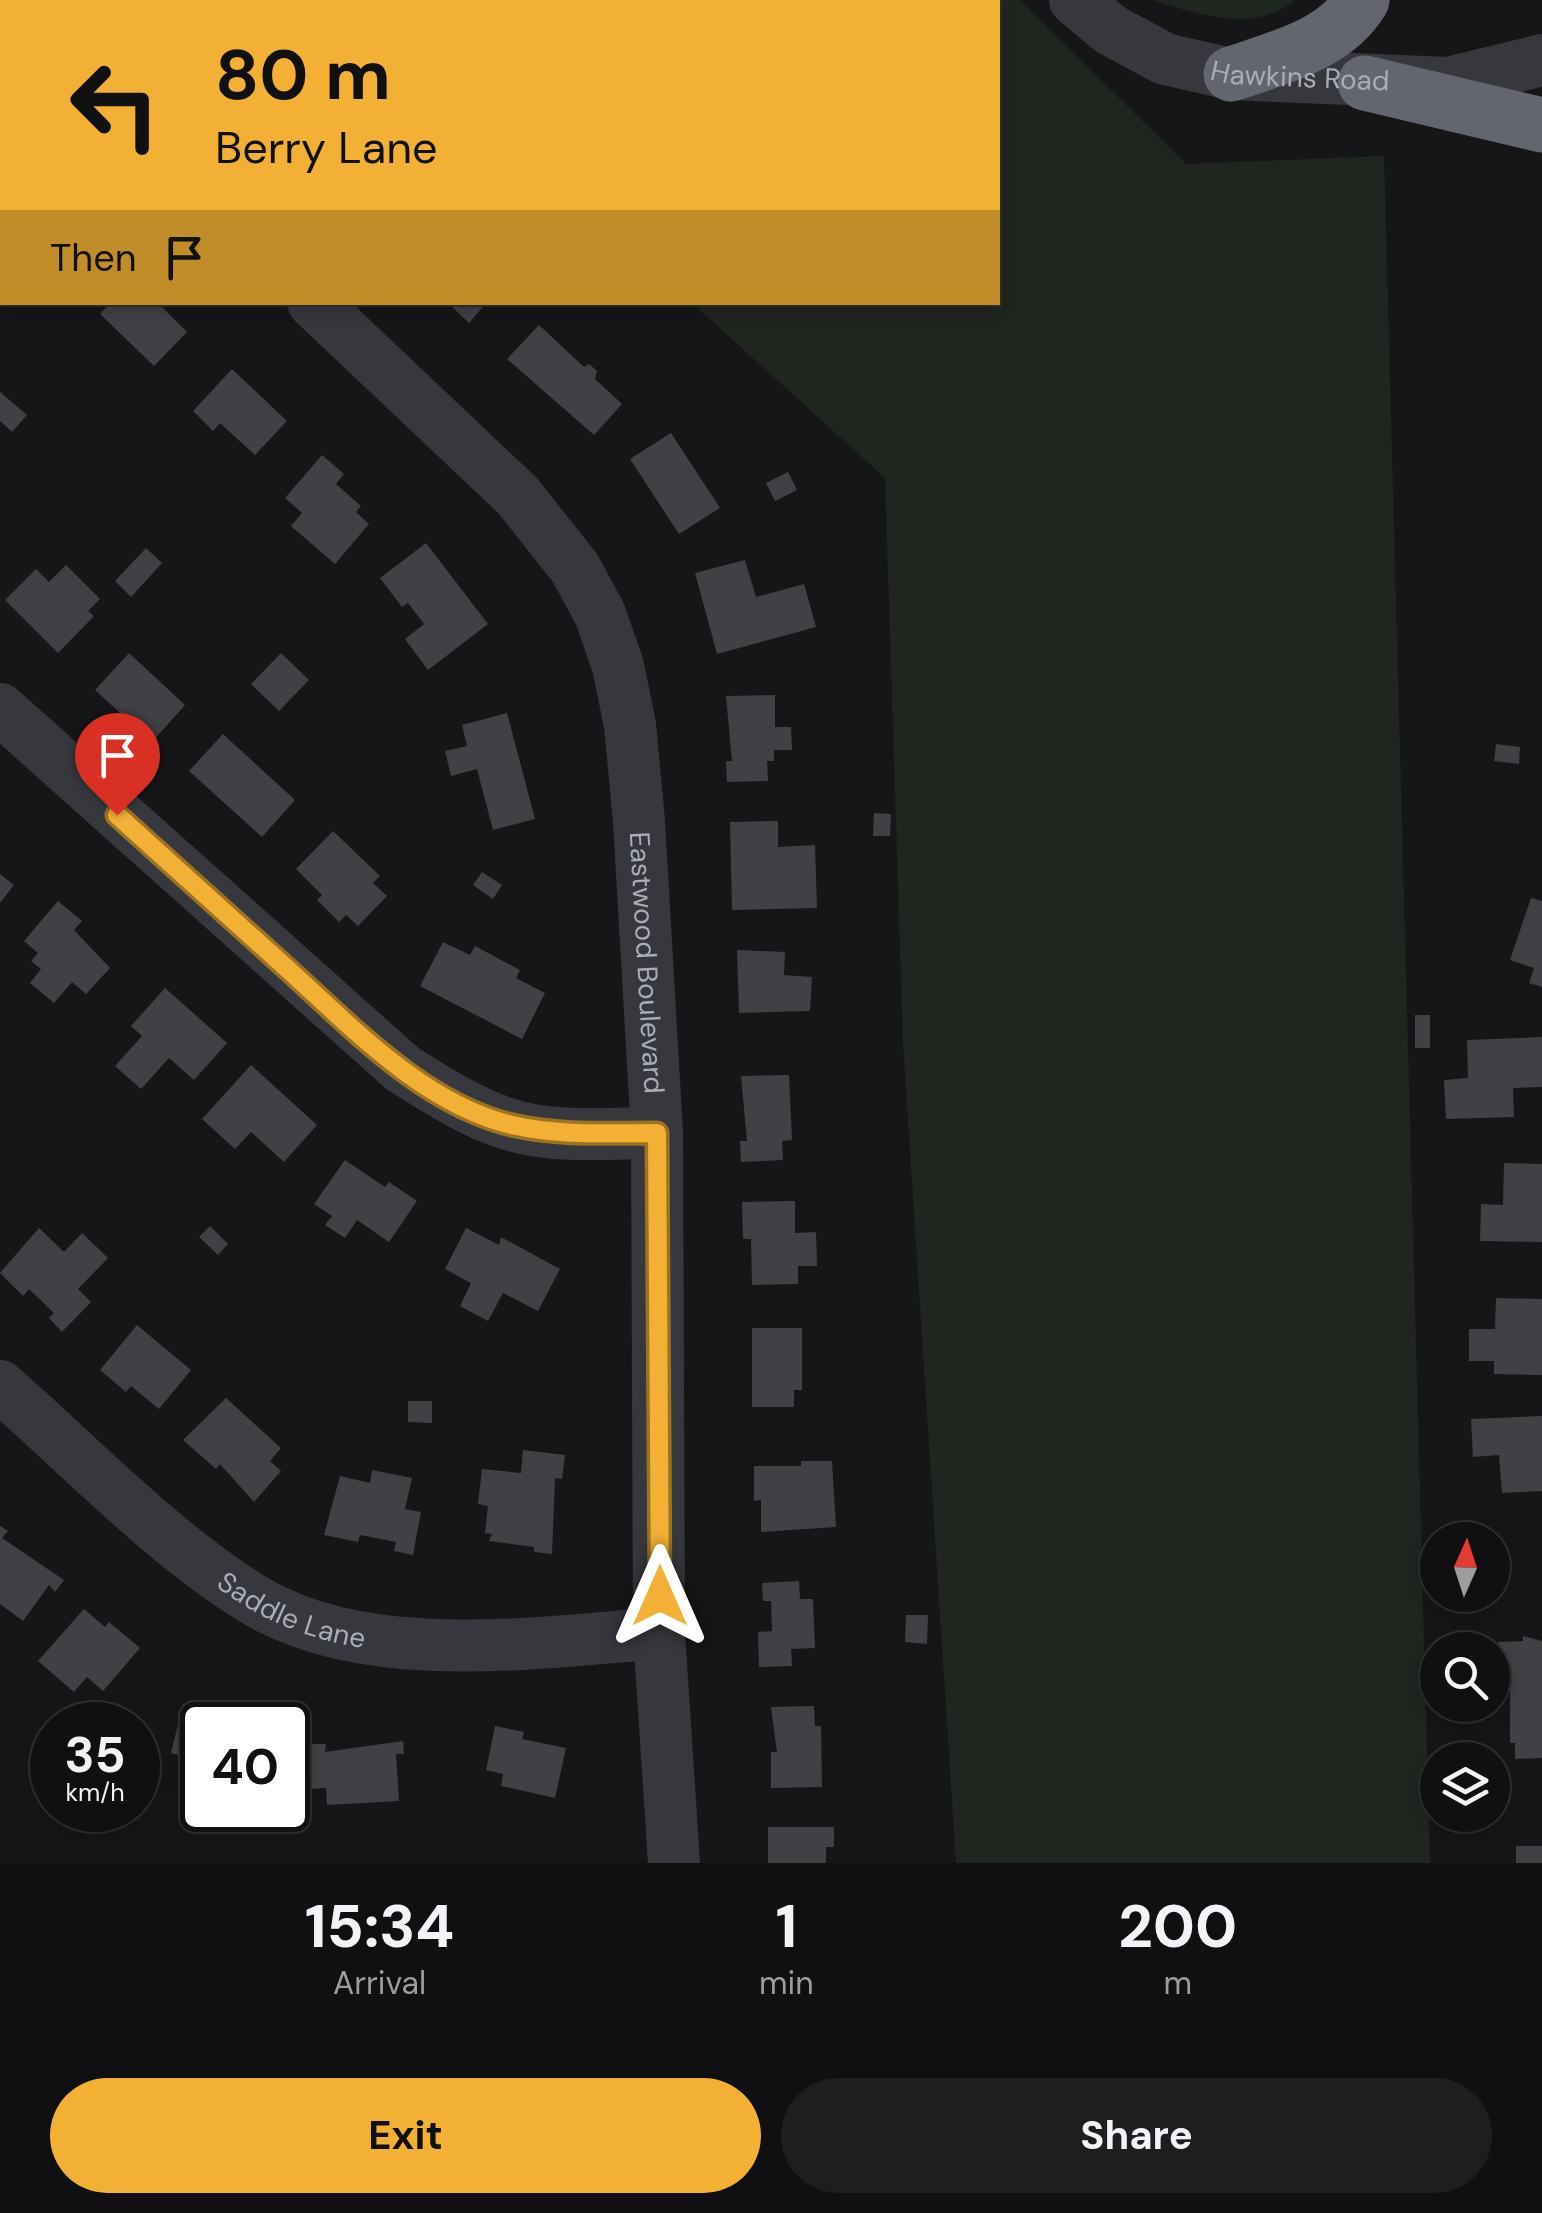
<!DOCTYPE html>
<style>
:root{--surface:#101012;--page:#1e1e20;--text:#f1f3f6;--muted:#9c9d9f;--line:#303032;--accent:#f2b134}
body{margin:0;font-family:"DM Sans",sans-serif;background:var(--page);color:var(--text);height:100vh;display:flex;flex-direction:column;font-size:38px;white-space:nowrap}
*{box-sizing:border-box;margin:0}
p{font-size:32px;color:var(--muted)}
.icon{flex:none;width:55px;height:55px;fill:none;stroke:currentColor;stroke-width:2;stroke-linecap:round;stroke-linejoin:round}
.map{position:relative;height:1863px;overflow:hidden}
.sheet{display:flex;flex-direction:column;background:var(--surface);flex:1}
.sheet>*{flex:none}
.top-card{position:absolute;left:0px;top:0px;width:1000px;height:305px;box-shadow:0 5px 15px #0003,0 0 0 2px var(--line);background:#f2b134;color:#111;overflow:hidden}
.needle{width:65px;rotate:3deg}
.tools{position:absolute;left:1420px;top:1522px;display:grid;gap:20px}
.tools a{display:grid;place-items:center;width:90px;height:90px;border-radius:50%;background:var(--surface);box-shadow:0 5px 15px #0003,0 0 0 2px var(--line);font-size:50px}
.speed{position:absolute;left:30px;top:1702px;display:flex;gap:20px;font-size:50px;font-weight:700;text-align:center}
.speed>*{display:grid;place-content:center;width:130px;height:130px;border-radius:50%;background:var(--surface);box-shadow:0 5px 15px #0003,0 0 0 2px var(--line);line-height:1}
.speed small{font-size:25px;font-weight:400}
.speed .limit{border:5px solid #111;border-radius:15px;background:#fff;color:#111}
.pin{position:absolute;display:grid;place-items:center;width:85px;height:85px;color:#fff;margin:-102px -42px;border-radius:50% 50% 50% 0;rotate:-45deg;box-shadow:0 0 10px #0007}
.pin .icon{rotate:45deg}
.me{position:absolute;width:110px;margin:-55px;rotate:0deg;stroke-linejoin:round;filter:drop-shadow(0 0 8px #0008)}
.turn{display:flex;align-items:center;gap:35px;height:210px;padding:0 50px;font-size:45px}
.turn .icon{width:130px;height:130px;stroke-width:2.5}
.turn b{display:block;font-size:70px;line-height:85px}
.then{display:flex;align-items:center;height:95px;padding:0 50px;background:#0003;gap:20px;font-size:38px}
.eta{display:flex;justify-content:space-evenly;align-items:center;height:170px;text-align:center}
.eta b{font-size:60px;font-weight:700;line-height:70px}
.action{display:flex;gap:20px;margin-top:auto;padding:20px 50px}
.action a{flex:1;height:115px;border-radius:60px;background:var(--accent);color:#111;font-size:40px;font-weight:700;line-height:115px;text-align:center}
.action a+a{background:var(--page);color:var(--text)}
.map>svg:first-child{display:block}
</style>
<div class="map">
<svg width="1542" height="1863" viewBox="0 0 1542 1863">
<rect width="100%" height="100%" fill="#161618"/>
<g fill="#1e261f">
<path d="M360,0H1020L1186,164L1384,156L1430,1863H956L903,1043L885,478L692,303L998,302V2Z"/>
<path d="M1152,0H1294C1255,35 1195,13 1152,0Z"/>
</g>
<g fill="#404145">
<path d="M111,302H157L187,332L154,366L100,314Z"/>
<path d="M447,302H487L469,323Z"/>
<path d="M539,325L584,367L589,364L597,371L595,379L622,404L594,435L507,359Z"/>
<path d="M232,369L287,421L255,455L220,423L213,431L193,411Z"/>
<path d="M0,392L27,415L12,432L0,421Z"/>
<path d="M671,433L720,508L679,534L630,459Z"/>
<path d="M322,455L344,474L336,484L361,506L356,512L369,524L335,564L291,526L302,513L285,498Z"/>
<path d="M788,472L797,490L775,501L766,483Z"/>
<path d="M426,543L488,624L428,670L405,639L424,624L408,603L402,607L380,578Z"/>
<path d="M146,548L162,563L131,597L115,581Z"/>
<path d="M745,560L756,597L804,584L816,627L717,654L695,573Z"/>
<path d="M66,565L100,599L88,611L94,616L58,653L5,600L36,569L49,582Z"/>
<path d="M129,653L185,705L152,742L95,690Z"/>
<path d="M281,653L309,680L279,711L251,684Z"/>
<path d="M775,695V727H791L792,750H774V761H767L768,781L727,782L726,761H732L726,696Z"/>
<path d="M507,713L535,819L493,830L477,769L451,776L445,751L467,746L462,725Z"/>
<path d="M223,734L295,800L262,837L189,771Z"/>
<path d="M1496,744L1520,747L1519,764L1494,761Z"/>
<path d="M874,813L891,814L890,836H873Z"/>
<path d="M778,821V847L815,845L817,908L732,910L730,822Z"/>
<path d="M333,831L380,876L373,883L387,896L358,926L346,915L339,922L317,900L322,895L296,869Z"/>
<path d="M482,872L502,885L493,899L473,885Z"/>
<path d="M0,874L14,885L0,903Z"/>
<path d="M1531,898L1542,901V987L1529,983L1534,968L1510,960Z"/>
<path d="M58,901L82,921L74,930L110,968L86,994L72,982L54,1003L30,983L41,969L31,961L38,953L24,941Z"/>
<path d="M443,942L470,955L475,946L520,970L516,978L545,993L522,1039L420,986Z"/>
<path d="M737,950L785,952L784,975L812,977L810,1011L739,1013Z"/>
<path d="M165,988L227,1043L194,1080L169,1058L141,1089L115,1066L142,1036L131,1026Z"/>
<rect x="1415" y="1015" width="15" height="33"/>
<path d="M1542,1037V1087L1513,1088L1514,1117L1446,1119L1444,1080L1468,1078L1467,1040Z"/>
<path d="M251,1065L317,1125L284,1162L251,1132L235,1149L202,1119Z"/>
<path d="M789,1075L792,1140L782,1141L783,1160L741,1162L740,1141H747L741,1076Z"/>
<path d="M345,1160L385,1187L389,1182L417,1201L389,1242L357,1220L345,1238L325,1225L332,1216L314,1204Z"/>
<path d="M1504,1163L1542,1164V1242L1480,1241L1481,1204L1503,1205Z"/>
<path d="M795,1201V1233L816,1232L817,1266H798V1284L752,1285L751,1239H743L742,1202Z"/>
<path d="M210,1226L228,1244L218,1255L199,1237Z"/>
<path d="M39,1228L64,1252L82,1233L108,1258L78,1289L91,1302L62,1332L49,1318L54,1313L29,1289L23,1296L0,1273Z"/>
<path d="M466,1228L499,1245L501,1237L560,1269L538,1311L503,1293L488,1321L460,1306L471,1283L445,1269Z"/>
<path d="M1496,1298L1542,1299V1375L1494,1374V1361H1469V1329H1495Z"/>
<path d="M137,1325L191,1370L159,1409L131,1386L126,1392L100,1370Z"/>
<path d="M752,1328H802V1390H794V1407H752Z"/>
<path d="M226,1398L281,1448L270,1461L281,1471L254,1502L220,1464L216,1469L183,1440Z"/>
<path d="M408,1401H432V1423L408,1422Z"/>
<path d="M1542,1416V1491L1502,1493L1499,1455L1473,1457L1471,1419Z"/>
<path d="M523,1450L565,1455L562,1479L555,1478L552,1554L534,1552V1547L489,1541L492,1534L485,1533L488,1506L478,1504L482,1469L521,1473Z"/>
<path d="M801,1461H832L836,1527L761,1532V1500L754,1501V1466H801Z"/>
<path d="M372,1470L412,1478L405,1509L421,1512L413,1555L394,1551L396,1542L360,1535L358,1542L324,1535L340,1476L370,1483Z"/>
<path d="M0,1526L8,1531L2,1538L64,1580L55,1592L49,1585L23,1621L0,1604Z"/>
<path d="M799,1581L800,1599H813L815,1648L791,1649L792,1666L759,1667L758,1632L772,1631L771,1601H763L762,1583Z"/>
<path d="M84,1609L105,1627L109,1622L140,1648L103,1691L87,1677L74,1692L38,1661Z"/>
<path d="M906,1615H928L927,1644L905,1642Z"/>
<path d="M1523,1636L1542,1641V1758L1515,1759V1743H1510V1678H1499L1498,1642L1523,1641Z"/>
<path d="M183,1704L219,1713L221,1707L264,1719L262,1725H202V1761L171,1753Z"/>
<path d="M814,1706L815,1726H821L822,1787L771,1788V1752H777L771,1707Z"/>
<path d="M495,1726L524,1732L522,1739L566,1748L555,1798L501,1786L503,1774L486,1770Z"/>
<path d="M403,1741L404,1754H396L399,1801L327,1805L326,1788L307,1789L305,1744H326L325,1752Z"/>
<path d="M768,1827H834V1847H826V1863H768Z"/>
<rect x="1516" y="1846" width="26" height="17"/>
</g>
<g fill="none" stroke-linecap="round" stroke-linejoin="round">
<g stroke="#37383d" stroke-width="52">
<path id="s1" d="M1075,0L1111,30L1165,59L1231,74L1448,83L1542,60"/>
<path d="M0,26L2,28"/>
<path id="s2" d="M313,302L518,496L575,568L600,614L618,666L630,725L639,821L657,1133L659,1633L674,1863"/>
<path d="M0,709L403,1069C437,1090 470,1112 508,1124C554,1139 609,1133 657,1133"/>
<path id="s3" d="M0,1386C79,1455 166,1547 256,1601C368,1667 535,1643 659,1633"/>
</g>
<g stroke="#63666e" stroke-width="55">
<path d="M1231,74C1278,58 1335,45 1362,0"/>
<path d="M1365,83L1542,125"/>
</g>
</g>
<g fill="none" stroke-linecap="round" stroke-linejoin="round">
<g stroke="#9d7322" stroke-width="25">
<path id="route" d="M117,815C172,864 227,914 282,964C348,1023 422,1104 512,1125C559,1136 609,1133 657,1133L660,1596"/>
</g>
<use href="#route" stroke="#f2b134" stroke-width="18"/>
</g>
<g text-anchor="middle" stroke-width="10" stroke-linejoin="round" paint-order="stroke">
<g font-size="28" fill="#a8adb8" stroke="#111113">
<text dy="10" stroke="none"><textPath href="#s1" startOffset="245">Hawkins Road</textPath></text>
<text dy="10" stroke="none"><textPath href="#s2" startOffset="780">Eastwood Boulevard</textPath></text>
<text dy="10" stroke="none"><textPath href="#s3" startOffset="372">Saddle Lane</textPath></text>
</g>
</g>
</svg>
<div class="tools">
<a><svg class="needle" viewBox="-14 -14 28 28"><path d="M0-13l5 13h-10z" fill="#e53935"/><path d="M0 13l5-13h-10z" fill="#9c9d9f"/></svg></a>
<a><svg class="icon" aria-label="search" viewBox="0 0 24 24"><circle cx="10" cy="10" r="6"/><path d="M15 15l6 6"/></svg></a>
<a><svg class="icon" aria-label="layers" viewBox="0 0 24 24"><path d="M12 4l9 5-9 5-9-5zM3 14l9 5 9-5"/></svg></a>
</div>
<div class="speed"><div>35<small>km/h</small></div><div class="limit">40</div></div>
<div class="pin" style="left:117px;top:815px;background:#d93025"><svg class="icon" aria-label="arrive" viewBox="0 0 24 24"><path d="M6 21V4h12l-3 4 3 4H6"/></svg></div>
<svg class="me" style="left:660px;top:1596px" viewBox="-20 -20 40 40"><path d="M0-17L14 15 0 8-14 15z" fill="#f2b134" stroke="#fff" stroke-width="4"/></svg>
<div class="top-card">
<div class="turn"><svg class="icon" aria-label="left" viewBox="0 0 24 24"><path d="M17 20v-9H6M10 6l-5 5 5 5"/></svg><div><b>80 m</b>Berry Lane</div></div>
<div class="then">Then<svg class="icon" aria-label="arrive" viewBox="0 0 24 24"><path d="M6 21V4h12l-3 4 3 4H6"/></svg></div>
</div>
</div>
<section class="sheet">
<div class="eta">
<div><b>15:34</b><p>Arrival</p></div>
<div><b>1</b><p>min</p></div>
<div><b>200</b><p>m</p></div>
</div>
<div class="action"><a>Exit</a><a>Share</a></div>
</section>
